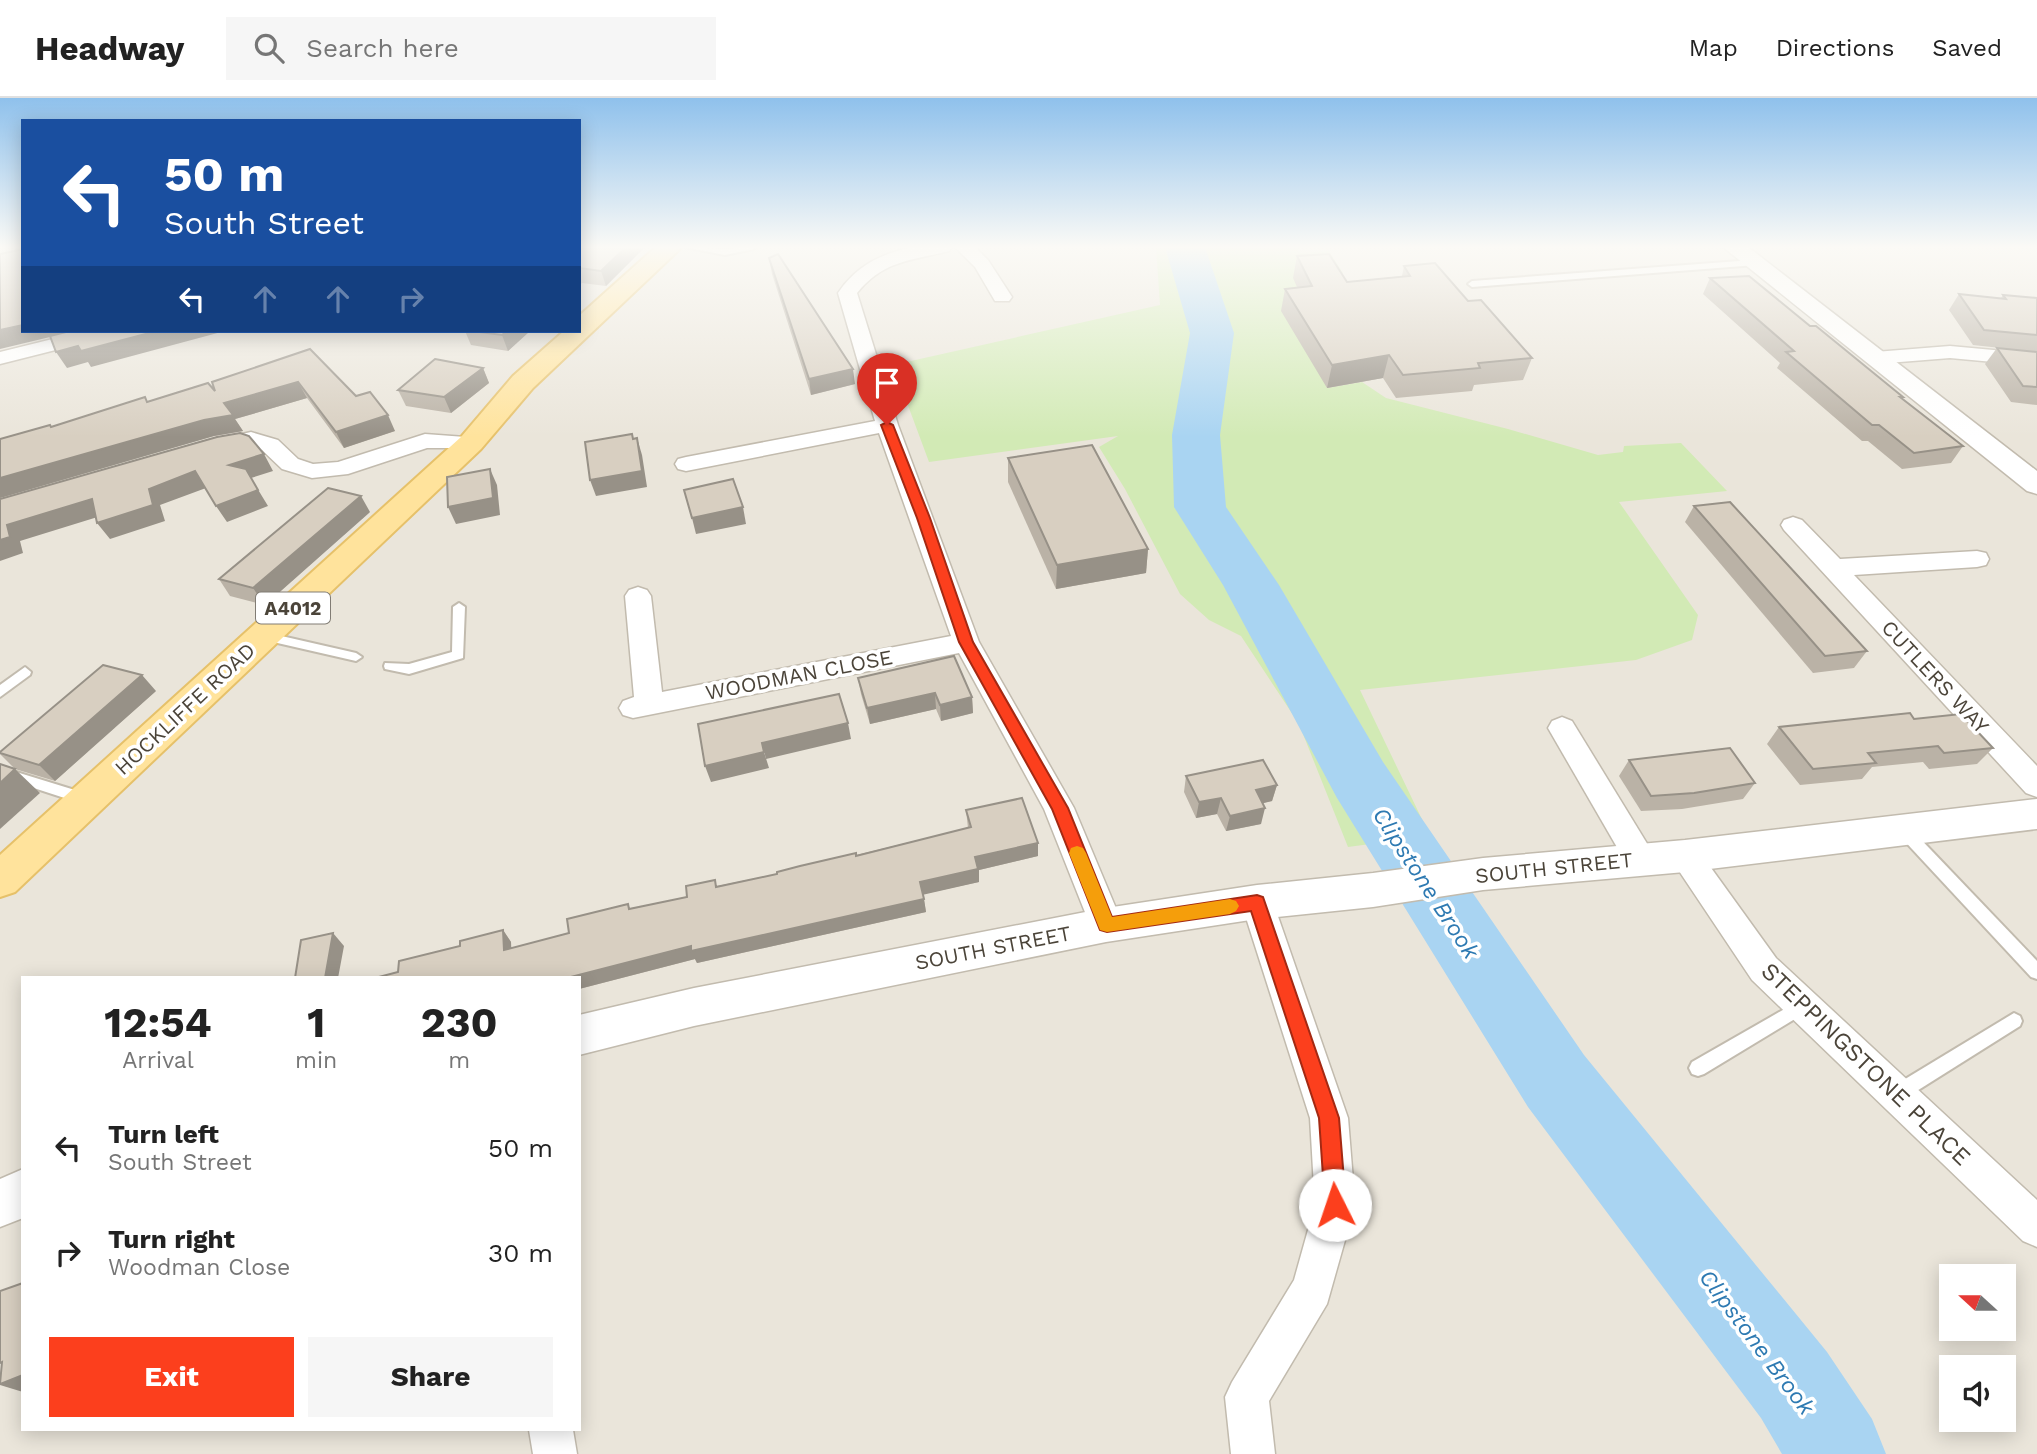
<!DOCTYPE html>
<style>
:root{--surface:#fff;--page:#f6f6f6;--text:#222;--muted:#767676;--line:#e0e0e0;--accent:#fc3f1d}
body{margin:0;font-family:"Work Sans",sans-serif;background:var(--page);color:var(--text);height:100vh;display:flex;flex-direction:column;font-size:26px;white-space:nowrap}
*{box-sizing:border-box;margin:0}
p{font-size:23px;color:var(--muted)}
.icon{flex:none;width:38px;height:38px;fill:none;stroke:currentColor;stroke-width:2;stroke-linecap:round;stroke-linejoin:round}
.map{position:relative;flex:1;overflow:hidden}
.sheet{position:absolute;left:21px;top:878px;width:560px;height:455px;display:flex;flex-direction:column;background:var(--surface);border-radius:0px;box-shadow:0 4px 18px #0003}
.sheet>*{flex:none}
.top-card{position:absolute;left:21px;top:21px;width:560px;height:214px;border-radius:0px;box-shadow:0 4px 18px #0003;background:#1a4fa0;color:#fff;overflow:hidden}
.needle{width:46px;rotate:291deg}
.fabs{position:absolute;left:1939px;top:1166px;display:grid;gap:14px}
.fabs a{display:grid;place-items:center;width:77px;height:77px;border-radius:0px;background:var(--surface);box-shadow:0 4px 18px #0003;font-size:35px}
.pin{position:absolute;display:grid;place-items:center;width:60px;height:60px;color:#fff;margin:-72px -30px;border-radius:50% 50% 50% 0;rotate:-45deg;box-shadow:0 0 7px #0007}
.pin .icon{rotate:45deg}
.me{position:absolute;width:77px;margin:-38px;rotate:356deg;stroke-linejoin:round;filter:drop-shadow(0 0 5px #0008)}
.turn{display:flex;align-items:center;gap:24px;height:147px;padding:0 28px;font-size:32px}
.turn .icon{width:91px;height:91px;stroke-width:2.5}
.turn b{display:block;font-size:49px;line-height:60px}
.lanes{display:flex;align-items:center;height:66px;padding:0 28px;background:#0003;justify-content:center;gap:35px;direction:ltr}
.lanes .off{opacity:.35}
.eta{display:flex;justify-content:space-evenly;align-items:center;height:119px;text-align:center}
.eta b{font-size:42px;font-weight:700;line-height:49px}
.primary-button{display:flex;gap:14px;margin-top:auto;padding:14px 28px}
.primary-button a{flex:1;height:80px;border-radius:0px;background:var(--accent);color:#fff;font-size:28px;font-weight:700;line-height:80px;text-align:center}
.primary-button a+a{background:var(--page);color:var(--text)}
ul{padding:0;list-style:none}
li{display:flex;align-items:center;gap:21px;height:105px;padding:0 28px}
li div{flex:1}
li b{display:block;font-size:26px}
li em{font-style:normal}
header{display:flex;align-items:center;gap:42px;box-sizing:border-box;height:98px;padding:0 35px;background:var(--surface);border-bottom:2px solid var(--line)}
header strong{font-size:33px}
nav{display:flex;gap:38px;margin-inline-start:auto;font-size:24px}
.search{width:490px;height:63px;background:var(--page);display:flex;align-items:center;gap:18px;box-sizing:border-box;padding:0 24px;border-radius:0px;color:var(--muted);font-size:26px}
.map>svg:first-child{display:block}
</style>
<header>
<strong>Headway</strong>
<div class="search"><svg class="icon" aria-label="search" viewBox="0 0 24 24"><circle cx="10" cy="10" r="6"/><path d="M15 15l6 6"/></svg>Search here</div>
<nav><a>Map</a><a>Directions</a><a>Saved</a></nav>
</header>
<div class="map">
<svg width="2037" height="1356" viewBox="0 0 2037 1356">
<rect width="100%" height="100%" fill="#f6f3ec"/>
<path fill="#eae5da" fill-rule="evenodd" d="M0,149H23V233H579V149H2037V1356H0ZM23,880H579V1332H23ZM1951,1178H2004V1230H1951ZM1951,1269H2004V1321H1951Z"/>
<path fill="#d2eab5" d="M1156,149H1297L1300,155L1329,153L1343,175L1324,178L1302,198L1327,290L1362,284L1386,300L1508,331L1598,357L1623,354L1624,348L1681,345L1727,393L1619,404L1698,517L1692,542L1636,562L1360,592L1430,738L1348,749L1299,626L1241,538L1209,522L1180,496L1125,391L1099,349L1118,338L929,364L893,267L1160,207Z"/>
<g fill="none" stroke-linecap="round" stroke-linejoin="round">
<path fill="#a9d4f2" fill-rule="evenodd" d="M1165,149H1205L1234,235L1220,337L1226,409L1279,487L1383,664L1584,957L1827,1254L1872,1321L1886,1356H1782L1761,1320L1528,1009L1337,700L1223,487L1174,409L1172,337L1190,235Z"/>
<g stroke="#c2bbae" stroke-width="4">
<g id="service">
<path d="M684,149L725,151L753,149L754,151L725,157Z"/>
<path d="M1753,162L1757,165L1756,167L1472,189L1468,186L1472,183Z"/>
<path d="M459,505L465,509L463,560L409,576L385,571L384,568L385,565L409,566L452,554L453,509Z"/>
<path d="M264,534L356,555L362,559L356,563L260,541L258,538Z"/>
<path d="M25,569L31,574L30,577L0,599V587Z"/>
<path d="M0,669L91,697L93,701L91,705L86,707L0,679Z"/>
<path d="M1904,727L1909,729L2037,863V881L2031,879L1899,737L1897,733L1899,729Z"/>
<path d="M1802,901L1808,903L1810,908L1808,913L1704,976L1698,978L1692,976L1689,970L1692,964Z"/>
<path d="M2014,915L2020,918L2022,923L2020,928L1904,1001L1898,1003L1892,1001L1889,995L1892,989Z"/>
</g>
</g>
<g stroke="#c2bbae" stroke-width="3">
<g id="minor">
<path d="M913,149H952L949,153C910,163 884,162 857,195L898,327L979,544L1074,710L1123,827L1118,837L1106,841L1094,837L1044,711L959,555L633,620L623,617L619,610L623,603L634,599L625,498L629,492L638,489L647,492L651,498L662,594L951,538L879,335L686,373L678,371L675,366L678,361L686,359L875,323L838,195C857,167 881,156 913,149Z"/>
<path d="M955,149H975L988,162L1012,199L1009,203H995L975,169Z"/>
<path d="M85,233H118L115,237L0,266V254Z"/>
<path d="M1950,248L2037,256V268L1950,260L1875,266L1868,264L1865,260L1868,256L1875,254Z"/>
<path d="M251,334L278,342L298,361L313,366L338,364L425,336L479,340L482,345L479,350H427L348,376L312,380L282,371L262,352L250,348L213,356L205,354L202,349L205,344Z"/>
<path d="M1793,419L1802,422L1840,461L1977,453L1986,455L1989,461L1986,467L1977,469L1854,477L2037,668V699L2026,695L1784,432L1781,427L1784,422Z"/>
<path d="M1562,619L1572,623L1651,752L1656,761L1651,770L1640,774L1629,770L1548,630L1552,623Z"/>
<path d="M1685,745L1696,749L1776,860L2037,1102V1149L2023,1143L1752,882L1669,758L1674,749Z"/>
<path d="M1257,790L1269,794L1273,804L1348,1020L1355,1107L1327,1206L1269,1303L1275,1356H1231L1225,1299L1232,1284L1294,1182L1315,1107L1310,1020L1241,804L1245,794Z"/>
<path d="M529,1332H573L577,1356H533Z"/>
</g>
</g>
<g stroke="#c2bbae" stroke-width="3">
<g id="tertiary">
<path d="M1723,149H1748L2037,373V396L2027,393Z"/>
<path d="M2037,701V731L1685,774L1483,792L1373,809L1257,821L1106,844L694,928L579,957V917L694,890L1106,810L1257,787L1373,775L1483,760L1685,742Z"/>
<path d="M23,1071V1120L0,1129V1081Z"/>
</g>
</g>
<g stroke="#e6c16a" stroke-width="4">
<path id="primary" d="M656,149H682L533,290L481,351L15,794L0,799V757L461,339L513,278L564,233H579V218Z"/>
</g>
<use href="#service" fill="#fff" fill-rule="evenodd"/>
<use href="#minor" fill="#fff" fill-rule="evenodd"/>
<use href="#tertiary" fill="#fff" fill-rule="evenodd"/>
<use href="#primary" fill="#ffe39c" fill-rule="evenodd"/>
</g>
<g fill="#bab2a6">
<path d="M579,149H645L606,188L582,185L579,188Z"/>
<path d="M1297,158L1347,184L1402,178L1404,168L1468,203L1532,260L1523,282L1474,287L1472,293L1396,300L1383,280L1327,290L1281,213L1285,191L1297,189L1293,180Z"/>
<path d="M769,160L855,286L811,297L772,176Z"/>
<path d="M1710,180L1810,228L1903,299L1901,300L1963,348L1951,365L1902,371L1868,343H1862L1777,270L1780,265L1703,196Z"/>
<path d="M1959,196L2001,200L2003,197L2037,200V307L2011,304L1985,266L1997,250L2010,251L1973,247L1949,212Z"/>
<path d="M465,233H530L508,253L471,247Z"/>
<path d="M310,251L356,298L395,333L344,350L307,300L235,321L243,333L214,338L0,400L52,329L148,304L215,293Z"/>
<path d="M483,270L489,285L451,315L406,308L398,292Z"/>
<path d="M1008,360L1148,451L1146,475L1056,491L1008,384Z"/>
<path d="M1694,408L1867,553L1854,570L1813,575L1685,424Z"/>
<path d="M370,414L265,507L230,498L219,481Z"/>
<path d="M858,580L972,599L973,615L941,623L936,611L870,626L861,596Z"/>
<path d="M156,593L55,683L15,671L0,656V654Z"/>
<path d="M1914,621L1993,650L1977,666L1929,671L1923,664L1872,669L1862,681L1800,687L1767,646L1779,629Z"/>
<path d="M1629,662L1755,685L1743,701L1682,711L1641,713L1619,678Z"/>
<path d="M1186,678L1277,687L1272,703L1262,705L1261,726L1226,733L1217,716L1196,720L1184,694Z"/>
<path d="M966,712L1038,745V758L979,772V784L923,796L926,814L697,865L695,861L579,891V880L398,874L460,848L503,832L511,844V850L569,835L630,811L687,799L717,788L777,776L968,730Z"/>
</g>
<g fill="#979187">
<path d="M626,149H645L606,188L601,173Z"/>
<path d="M23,227V233H75L0,251V232Z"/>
<path d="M157,233H225L91,269L88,264L67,270L56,254L78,248Z"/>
<path d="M507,233H530L508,253L502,237Z"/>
<path d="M1389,257L1383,280L1327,290L1332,267Z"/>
<path d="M483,270L489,285L451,315L444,299Z"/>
<path d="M853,271L855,286L811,297L809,281Z"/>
<path d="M298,284L307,300L235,321L243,333L214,338L0,400V380L224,305Z"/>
<path d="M388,317L395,333L344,350L336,334Z"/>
<path d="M637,340L642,357L647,389L596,398L590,382Z"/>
<path d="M264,356L273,373L251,380L268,408L227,424L216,408L229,367Z"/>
<path d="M490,371L497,387L500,417L456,426L448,409Z"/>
<path d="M195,373L206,390L160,407L165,423L110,441L97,425L149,391Z"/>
<path d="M361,398L370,414L265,507L253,490Z"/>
<path d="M92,401L104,417L20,443L23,455L0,463V442L7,427Z"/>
<path d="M743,409L746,426L696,436L692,420Z"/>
<path d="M1148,451L1146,475L1056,491L1057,467Z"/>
<path d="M142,577L156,593L55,683L39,667Z"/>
<path d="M935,595L936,611L870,626L867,610Z"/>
<path d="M972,599L973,615L941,623L940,607Z"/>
<path d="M848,625L851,641L766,661L762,645Z"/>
<path d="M764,654L769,670L711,684L705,668Z"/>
<path d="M15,671L40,695L0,731V685Z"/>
<path d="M1277,687L1272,703L1252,708L1256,692Z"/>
<path d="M1221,700L1217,716L1196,720L1199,704Z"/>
<path d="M1265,710L1261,726L1226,733L1230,718Z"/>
<path d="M1038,745V758L979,772V784L922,797L920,784L975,759Z"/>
<path d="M924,801L926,814L697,865L695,861L579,891V880H567L691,848Z"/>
<path d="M503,832L511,844L512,865L504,852Z"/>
<path d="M333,835L344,848L338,880H325Z"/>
<path d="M23,1277V1294L0,1287V1286Z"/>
</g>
<g fill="#d8cfc1" stroke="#979187" stroke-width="2">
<path d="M579,149H626L601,173L579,170Z"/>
<path d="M23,151V227L0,232V156Z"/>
<path d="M778,156L853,271L809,281L769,160Z"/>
<path d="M1329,156L1347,184L1410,178L1404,168L1435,165L1468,203L1481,202L1532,260L1478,265L1480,270L1403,277L1389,257L1332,267L1285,191L1312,188L1297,158Z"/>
<path d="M1749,178L1810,228H1816L1903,299H1900L1963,348L1914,355L1879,327H1872L1786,254L1794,253L1710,180Z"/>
<path d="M1959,196L2006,201L2003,197L2037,200V237L1984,232Z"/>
<path d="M70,233H157L81,253L78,248L56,254L50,238Z"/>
<path d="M472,233H507L502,237Z"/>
<path d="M1997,250L2037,254V289L2023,288Z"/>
<path d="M310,251L356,298L370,294L388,317L336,334L298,284L224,305L233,317L204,322L0,380V341L50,327L51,329L145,299L147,304L208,285L215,293L212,284Z"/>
<path d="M435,261L483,270L444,299L398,292Z"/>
<path d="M240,335L249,338L264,356L229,367L246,371L258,392L216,408L195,373L149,391L153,407L97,425L92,401L7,427L10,439L0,442V401L217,339Z"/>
<path d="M632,336L633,341L637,340L642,373L590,382L585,344Z"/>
<path d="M1092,347L1148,451L1057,467L1008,360Z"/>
<path d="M490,371L493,400L448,409L447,379Z"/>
<path d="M733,381L743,409L692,420L684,392Z"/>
<path d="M328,390L361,398L253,490L219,481Z"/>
<path d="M1730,404L1867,553L1825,558L1694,408Z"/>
<path d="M954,558L972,599L940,607L935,595L867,610L858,580Z"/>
<path d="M103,567L142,577L39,667L0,655V654Z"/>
<path d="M839,596L848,625L762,645L764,654L705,668L698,626Z"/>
<path d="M1910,615L1914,621L1961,616L1993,650L1944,655L1938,648L1868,655L1876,665L1813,671L1779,629Z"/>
<path d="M1730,650L1755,685L1694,695L1651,698L1629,662Z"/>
<path d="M1263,662L1277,687L1256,692L1265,710L1230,718L1221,700L1199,704L1186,678Z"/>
<path d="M0,666L15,671L0,685Z"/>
<path d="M1022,700L1038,745L975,759L978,771L920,784L924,801L691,853V848L567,880H375L398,874L399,863L460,848V843L503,832L504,852L569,835L567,821L628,806L629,811L687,799L686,788L715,782L716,789L777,776V774L800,768L856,755V758L971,729L966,712Z"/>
<path d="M333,835L325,880H295L301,842Z"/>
<path d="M23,1185V1277L0,1286L2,1264L0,1265V1193Z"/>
</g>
<linearGradient id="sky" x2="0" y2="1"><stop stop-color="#8fc1ec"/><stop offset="0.44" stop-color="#fbfaf6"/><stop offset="1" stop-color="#fbfaf6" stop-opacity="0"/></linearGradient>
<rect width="2037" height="339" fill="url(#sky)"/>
<path fill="#fc3f1d" stroke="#a42913" stroke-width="2" d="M887,324L893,327L930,420L973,544L1068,710L1112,819L1257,797L1263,799L1339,1020L1346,1107L1343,1114L1335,1117L1328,1114L1325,1107L1319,1020L1251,813L1107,834L1100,832L1052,711L959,544L917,420L881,327Z"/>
<path fill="#f59e0b" d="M1077,748L1083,750L1086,755L1112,819L1230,801L1236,803L1239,808L1236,813L1230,816L1107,834L1100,832L1069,755L1071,750Z"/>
<g text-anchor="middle" stroke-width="7" stroke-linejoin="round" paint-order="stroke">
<rect fill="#fff" stroke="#817c74" stroke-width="2" x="256" y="494.5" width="74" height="31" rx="5"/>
<g font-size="19" font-weight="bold" fill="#4b4439">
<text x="293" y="517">A4012</text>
</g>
<g font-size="21" fill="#4b4439" stroke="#fff">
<text transform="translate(799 577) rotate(-11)" y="7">WOODMAN CLOSE</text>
<text transform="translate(1935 579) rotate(47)" y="7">CUTLERS WAY</text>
<text transform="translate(185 611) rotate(-43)" y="7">HOCKLIFFE ROAD</text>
<text transform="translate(1554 770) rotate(-6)" y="7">SOUTH STREET</text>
<text transform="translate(993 850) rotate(-11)" y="7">SOUTH STREET</text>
</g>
<g font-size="23" font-style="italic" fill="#2e7ab2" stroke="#fff">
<text transform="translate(1426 785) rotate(57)" y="8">Clipstone Brook</text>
<text transform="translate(1757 1244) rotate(53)" y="8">Clipstone Brook</text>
</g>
<g font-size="24" fill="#4b4439" stroke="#fff">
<text transform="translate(1866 966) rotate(44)" y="8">STEPPINGSTONE PLACE</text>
</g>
</g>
</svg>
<div class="fabs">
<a><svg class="needle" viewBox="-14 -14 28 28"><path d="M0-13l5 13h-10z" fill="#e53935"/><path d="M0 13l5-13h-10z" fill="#767676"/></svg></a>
<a><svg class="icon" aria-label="sound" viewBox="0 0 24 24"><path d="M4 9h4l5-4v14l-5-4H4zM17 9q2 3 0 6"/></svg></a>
</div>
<div class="pin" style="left:887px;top:327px;background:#d93025"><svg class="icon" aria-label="arrive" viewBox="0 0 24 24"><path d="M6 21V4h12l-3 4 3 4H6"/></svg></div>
<svg class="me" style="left:1335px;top:1107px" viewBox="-20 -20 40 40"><circle r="19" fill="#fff"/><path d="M0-13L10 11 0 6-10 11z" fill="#fc3f1d"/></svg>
<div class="top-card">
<div class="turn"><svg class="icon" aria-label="left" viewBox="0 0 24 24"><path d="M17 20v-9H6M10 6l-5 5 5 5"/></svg><div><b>50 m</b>South Street</div></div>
<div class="lanes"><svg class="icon" aria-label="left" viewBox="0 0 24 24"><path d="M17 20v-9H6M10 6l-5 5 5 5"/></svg><svg class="icon off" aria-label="ahead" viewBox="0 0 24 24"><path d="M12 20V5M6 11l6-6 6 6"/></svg><svg class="icon off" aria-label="ahead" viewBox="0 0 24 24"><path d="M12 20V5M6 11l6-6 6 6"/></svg><svg class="icon off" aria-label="right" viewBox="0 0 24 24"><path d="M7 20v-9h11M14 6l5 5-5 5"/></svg></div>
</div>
<section class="sheet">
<div class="eta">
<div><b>12:54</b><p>Arrival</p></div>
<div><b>1</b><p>min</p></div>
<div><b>230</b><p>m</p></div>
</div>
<ul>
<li><svg class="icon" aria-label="left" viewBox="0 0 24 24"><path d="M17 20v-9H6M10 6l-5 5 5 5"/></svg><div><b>Turn left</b><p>South Street</p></div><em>50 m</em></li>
<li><svg class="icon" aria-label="right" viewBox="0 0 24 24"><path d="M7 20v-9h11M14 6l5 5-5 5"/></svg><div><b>Turn right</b><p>Woodman Close</p></div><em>30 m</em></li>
</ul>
<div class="primary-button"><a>Exit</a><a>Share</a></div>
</section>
</div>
